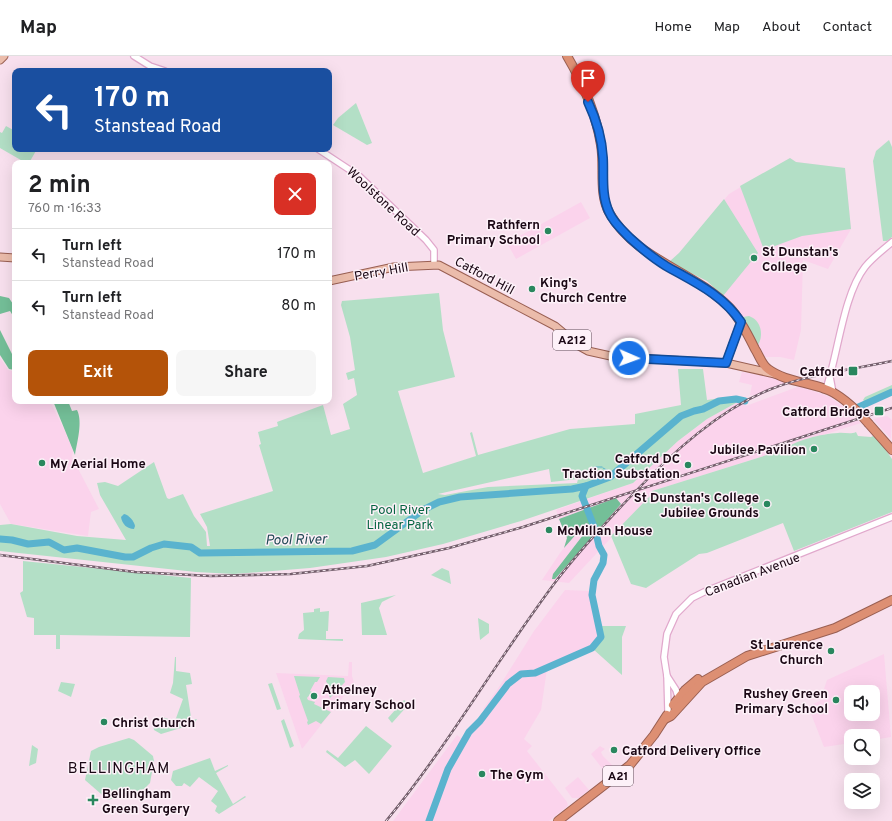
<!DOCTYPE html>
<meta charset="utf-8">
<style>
:root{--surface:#fff;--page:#f6f6f6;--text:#202124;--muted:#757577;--line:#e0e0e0;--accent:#b45309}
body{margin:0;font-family:Overpass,sans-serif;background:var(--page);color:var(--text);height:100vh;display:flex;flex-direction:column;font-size:15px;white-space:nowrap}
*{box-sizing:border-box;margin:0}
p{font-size:13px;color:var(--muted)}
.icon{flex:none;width:22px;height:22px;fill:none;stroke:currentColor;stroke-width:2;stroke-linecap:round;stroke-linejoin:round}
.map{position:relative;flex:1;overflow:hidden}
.details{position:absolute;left:12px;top:104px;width:320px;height:244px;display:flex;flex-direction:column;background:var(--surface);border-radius:8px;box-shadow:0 4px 16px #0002}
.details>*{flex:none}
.guide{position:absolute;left:12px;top:12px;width:320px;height:84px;border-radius:8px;box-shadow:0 4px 16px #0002;background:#1a4fa0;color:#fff;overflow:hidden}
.fabs{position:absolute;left:844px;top:629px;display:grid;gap:8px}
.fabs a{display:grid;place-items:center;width:36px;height:36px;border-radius:8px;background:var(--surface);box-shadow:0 4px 16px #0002;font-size:20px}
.pin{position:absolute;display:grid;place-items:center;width:34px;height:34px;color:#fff;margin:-41px -17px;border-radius:50% 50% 50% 0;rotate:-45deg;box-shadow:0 0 4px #0007}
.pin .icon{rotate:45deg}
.me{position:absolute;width:44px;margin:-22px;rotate:92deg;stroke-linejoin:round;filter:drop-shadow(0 0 3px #0008)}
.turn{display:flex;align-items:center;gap:14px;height:84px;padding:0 16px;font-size:18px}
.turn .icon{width:52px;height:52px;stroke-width:2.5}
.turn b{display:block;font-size:28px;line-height:34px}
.round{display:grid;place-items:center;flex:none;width:42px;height:42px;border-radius:8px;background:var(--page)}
.summary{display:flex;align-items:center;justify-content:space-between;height:68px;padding:0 16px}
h1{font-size:24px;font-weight:700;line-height:30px}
.action{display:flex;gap:8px;margin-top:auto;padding:8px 16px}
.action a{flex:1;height:46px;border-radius:8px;background:var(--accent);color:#fff;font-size:16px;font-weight:700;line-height:46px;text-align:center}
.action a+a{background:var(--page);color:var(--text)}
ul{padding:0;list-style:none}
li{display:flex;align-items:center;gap:12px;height:52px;padding:0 16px;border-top:1px solid var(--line)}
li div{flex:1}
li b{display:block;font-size:15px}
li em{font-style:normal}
header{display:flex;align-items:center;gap:24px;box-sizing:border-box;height:56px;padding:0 20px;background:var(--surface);border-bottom:1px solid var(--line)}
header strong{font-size:19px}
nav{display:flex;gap:22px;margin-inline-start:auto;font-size:14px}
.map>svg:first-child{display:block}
</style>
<header>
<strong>Map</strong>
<nav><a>Home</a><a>Map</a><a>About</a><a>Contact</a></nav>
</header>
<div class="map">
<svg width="892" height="765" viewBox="0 0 892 765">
<rect width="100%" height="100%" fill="#f8e0ee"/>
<g fill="#fbd3ec" fill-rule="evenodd">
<path d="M790,102L796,106L845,112L851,173L828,213L803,204L801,274L794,304L780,301H765L738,253L707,225L669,206L679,197L729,138Z"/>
<path d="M581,146L590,162L516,203L507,187Z"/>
<path d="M0,302L8,314L15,316V345H50L64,373L73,395L72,401L99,453L91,456L88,480L11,468L0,448Z"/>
<path d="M742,316L771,321L788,326L755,339H750L752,329L739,326Z"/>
<path d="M800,330L830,341L852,357V360L861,367L788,390L783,394L652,435L650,440L569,527L542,524L560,497L570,484L565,479L556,454L633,427L678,385L707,363L745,342L746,350Z"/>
<path d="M887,360L892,364L891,383L873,363Z"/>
<path d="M565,534L591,535L600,578L597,586L585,595L535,615L519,616L506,627L484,654L483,653L497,634L534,575Z"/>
<path d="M884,598L891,681L873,684V680H851V687L824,691L808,650L820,645L827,624ZM851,636H873V658H851Z"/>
<path d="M349,606H352V620L354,627L302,693L276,617L348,620Z"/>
<path d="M547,613L541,654L524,683L532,690L527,695L567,746L568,750L549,765H393L457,679L461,682L518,620L531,619Z"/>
<path d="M600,690L605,693L601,696L603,700L617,714L608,720L591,698Z"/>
<path d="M578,721L589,734L579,742H572L565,732Z"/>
</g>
<g fill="#b3dfc6" fill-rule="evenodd">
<path d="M356,47L372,87L367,89L333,69L338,62Z"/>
<path d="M6,70L15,75V93H37L29,107H26L0,92V76L2,77Z"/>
<path d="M889,84L892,91V181L887,185H883L873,105L876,95Z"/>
<path d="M790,102L796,106L845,112L851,173L802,180L764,194L740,130Z"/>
<path d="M724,143L758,197L723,240L707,225L669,206L679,197Z"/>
<path d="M439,237L443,274L455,321L398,335L423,417L476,400L470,377L472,376L478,399L570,373L635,368V358L681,349L678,313H703L707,344L727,341L745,342L707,363L678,385L633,427L521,465L443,488L386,501L310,512L234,518L196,516L0,495V469L11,468L77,480L126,484L100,439L97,427L105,426L118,430L154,406L167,442L169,443L183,438L194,460L206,476L207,490H210L207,471L200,458L273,435L259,389L261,388L258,376L278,370L277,366L323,349L331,379L350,373L343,348L357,339L354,322L348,324L346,317L355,314L350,281L341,249L342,245ZM549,413L551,426L578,423L577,427L488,431L445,439L438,438Z"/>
<path d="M749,260C761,264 764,279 758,289L743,261Z"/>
<path d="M892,329V333L890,335L865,346L863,344L865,341Z"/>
<path d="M856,376L858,380L871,381L873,380L879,384L892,403V456L794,495L783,467L707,497L699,498L646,532L631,528L611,480L650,440L652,435L783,394C796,384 821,378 838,377C844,376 850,379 856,376Z"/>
<path d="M23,505L191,522L190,581L60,579V593H56V579H34V562L27,561L20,537L23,535Z"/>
<path d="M442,512L449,515L451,528L431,519Z"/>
<path d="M396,539L382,546L379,552L387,579H362L361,547Z"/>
<path d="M320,552V556L329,555L328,575H326V583H343V585L298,583L299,578L304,574L303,557L314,556V553Z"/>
<path d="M478,562L489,568V577L480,584Z"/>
<path d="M600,570H626L622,581V619L593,593L601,583Z"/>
<path d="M175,601H176V615L190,617L192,628L186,629L191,661V664L197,663L194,668L161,678L154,674L153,668H160L162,661L175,665L183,643L170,637L173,627Z"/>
<path d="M294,620L320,621L317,626H315L310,635L312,636L307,642L308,644L315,646L314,648L331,656L321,668L316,665L308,669L307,666L308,665L299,640L300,639Z"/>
<path d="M328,621L344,622L345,626L330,642L326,630L328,629L326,625Z"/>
<path d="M61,626L75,628L71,641L58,635Z"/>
<path d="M272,627L281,653L277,654L268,628Z"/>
<path d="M404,644L409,648L392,667L388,662Z"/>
<path d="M284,663L294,690L290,692L281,665Z"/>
<path d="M366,670L392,690L369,718L355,704L345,711L326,696L327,694L338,702Z"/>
<path d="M129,682L134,684L153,700L154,705L150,727L144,733L108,744L85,724L91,695L99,691Z"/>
<path d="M32,689L38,693L36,707L29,710Z"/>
<path d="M210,702L215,715L228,709V710L216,717L233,748L245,740L246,741L219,758L215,755L217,750L211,745L218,735L199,721L190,731L184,727L182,730H176L171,724L173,715Z"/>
</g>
<g fill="#74bf98">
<path d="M0,240L9,242L15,251V263L10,255L0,258Z"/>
<path d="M0,274L15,304V314L9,313L0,299Z"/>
<path d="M53,345H68L72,355L77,354C83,366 77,386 75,399Z"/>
<path d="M616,442L621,448L555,523H552L553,518L590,470L586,467L564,492L567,482L559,463Z"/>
</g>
<path fill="#5ab3ce" d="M124,458C129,459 134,465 135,470L134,473C127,473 122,468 121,461Z"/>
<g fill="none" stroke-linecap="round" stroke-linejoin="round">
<g stroke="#5ab3ce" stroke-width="1">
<path d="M603,412L614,418"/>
<path d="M584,418L595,411H602"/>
</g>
<g stroke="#5ab3ce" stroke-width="7">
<path d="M852,354L892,336"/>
<path d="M0,483L12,484L28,488L49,486L64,494L77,492L125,501H133L151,492L164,488L191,491L200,497L352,495L375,489L423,454L439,446L460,441L572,433L586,430"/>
<path d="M429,765L448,713L469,676L480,665L508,628L521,618L535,617L592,592L601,581L592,539L594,524L603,507L604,499L599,490L595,473L582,440L586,430L610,421L681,360L694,355L703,353L719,345L736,343L745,345"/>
</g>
<g stroke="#e1a8cc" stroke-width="8">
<g id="minor">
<path d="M134,0L150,10L165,15"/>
<path d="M318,93L359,120L426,184L434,194V208"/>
<path d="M830,321L833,337"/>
<path d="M826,333C838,299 843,239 865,211C873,201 883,194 892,186"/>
<path d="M667,620L676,634L679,644"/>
<path d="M668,655L667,620L664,601L667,578L676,558L692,542L704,536L892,461"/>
</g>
</g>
<g stroke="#995f52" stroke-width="9">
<g id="major">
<path d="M0,4L4,0"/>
<path d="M0,201L15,202"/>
<path d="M329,225L394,211L439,209L555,270L579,290L588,295L615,301L726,307L775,318"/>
<path d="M726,307L741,266"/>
</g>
</g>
<g stroke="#995f52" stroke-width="10">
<g id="highway">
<path d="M567,0C583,27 596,58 601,89C605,111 598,138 610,158C637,204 694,215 730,252C741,264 748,279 755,293C759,299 762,309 768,313C784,325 807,326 825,333C838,337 851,349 861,359"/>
<path d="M869,368L892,394"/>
<path d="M673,649L685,634L698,623"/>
<path d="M665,663L671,660L702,626L747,600L835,572L892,544"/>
<path d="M558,765L630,709L654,679L667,659"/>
</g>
</g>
<use href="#minor" stroke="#fff" stroke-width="5.5"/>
<use href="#major" stroke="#ebbcab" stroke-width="7"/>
<use href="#highway" stroke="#dd8f73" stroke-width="8"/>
<g stroke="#735e6b" stroke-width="2.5">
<g id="rail">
<path d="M0,499L135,516L211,520L291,518L367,510L449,492L523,471L892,352"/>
<path d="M386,765C449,689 497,603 557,524C581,493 608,464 635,436C673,396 719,354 771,333C809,318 852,314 892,305"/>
</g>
</g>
<use href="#rail" stroke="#fdf1f8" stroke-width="1" stroke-dasharray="3" stroke-linecap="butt"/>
<g stroke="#995f52" stroke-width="10" stroke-linecap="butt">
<path id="highway-bridge" d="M861,359L869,368"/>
</g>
<use href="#highway-bridge" stroke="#dd8f73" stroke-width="8"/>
</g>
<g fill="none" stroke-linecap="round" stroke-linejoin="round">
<g stroke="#114b97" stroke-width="10">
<path id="route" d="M588,46C596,63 602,83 603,102C604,119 601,139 609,156C613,166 622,174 630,182C641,192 653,202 666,210C694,226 722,238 741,266L726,307L629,302"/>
</g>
<use href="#route" stroke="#1a73e8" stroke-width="7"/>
</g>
<g fill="#29875e" stroke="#fdf1f8" stroke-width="1.5">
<circle cx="548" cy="175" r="4"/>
<circle cx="754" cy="202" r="4"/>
<circle cx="532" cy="233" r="4"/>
<rect x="848" y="310" width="10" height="10" rx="2"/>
<rect x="874" y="350" width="10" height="10" rx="2"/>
<circle cx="814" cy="393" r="4"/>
<circle cx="42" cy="407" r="4"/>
<circle cx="688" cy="409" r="4"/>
<circle cx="767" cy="448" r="4"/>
<circle cx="549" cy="474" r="4"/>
<circle cx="831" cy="595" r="4"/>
<circle cx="314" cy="640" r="4"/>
<circle cx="836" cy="644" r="4"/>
<circle cx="104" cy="666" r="4"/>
<circle cx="614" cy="694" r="4"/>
<circle cx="482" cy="718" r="4"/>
<path d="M91 738h4v4h4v4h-4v4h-4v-4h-4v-4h4z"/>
</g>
<g text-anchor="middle" stroke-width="3" stroke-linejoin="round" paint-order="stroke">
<g fill="#fdf1f8" stroke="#5e4d58" stroke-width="1">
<rect x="553" y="274" width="38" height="20" rx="3"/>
<rect x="603" y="710" width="30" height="20" rx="3"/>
</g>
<g font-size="12" font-weight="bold" fill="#1a0714">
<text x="572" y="288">A212</text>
<text x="618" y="724">A21</text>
</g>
<g font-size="13" fill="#1a0714" stroke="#fdf1f8">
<text transform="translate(384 145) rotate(43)" y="5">Woolstone Road</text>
<text transform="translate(381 215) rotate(-10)" y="5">Perry Hill</text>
<text transform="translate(485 219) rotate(28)" y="5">Catford Hill</text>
<text transform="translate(752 518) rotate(-21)" y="5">Canadian Avenue</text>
</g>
<g font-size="13" font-weight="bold" fill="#1a0714" stroke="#fdf1f8" text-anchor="start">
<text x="540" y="173" text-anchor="end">Rathfern<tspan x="540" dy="15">Primary School</tspan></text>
<text x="762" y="200">St Dunstan's<tspan x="762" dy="15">College</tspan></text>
<text x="540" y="231">King's<tspan x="540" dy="15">Church Centre</tspan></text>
<text x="844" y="320" text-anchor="end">Catford</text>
<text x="870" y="360" text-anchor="end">Catford Bridge</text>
<text x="806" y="398" text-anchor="end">Jubilee Pavilion</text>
<text x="680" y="407" text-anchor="end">Catford DC<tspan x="680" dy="15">Traction Substation</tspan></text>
<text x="50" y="412">My Aerial Home</text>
<text x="759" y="446" text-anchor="end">St Dunstan's College<tspan x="759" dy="15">Jubilee Grounds</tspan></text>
<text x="557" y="479">McMillan House</text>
<text x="823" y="593" text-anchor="end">St Laurence<tspan x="823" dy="15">Church</tspan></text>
<text x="322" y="638">Athelney<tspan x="322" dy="15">Primary School</tspan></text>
<text x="828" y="642" text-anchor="end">Rushey Green<tspan x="828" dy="15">Primary School</tspan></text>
<text x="112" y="671">Christ Church</text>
<text x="622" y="699">Catford Delivery Office</text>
<text x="490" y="723">The Gym</text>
<text x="102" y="742">Bellingham<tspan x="102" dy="15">Green Surgery</tspan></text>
</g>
<g font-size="13" fill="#056542" stroke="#fdf1f8">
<text x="400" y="458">Pool River<tspan x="400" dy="15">Linear Park</tspan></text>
</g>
<g font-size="14" font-style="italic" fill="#214955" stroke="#fdf1f8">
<text transform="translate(296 483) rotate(-1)" y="5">Pool River</text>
</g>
<g font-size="15" letter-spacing="1" fill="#1a0714" stroke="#fdf1f8">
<text x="119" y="717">BELLINGHAM</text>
</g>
</g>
</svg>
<div class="fabs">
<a><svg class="icon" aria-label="sound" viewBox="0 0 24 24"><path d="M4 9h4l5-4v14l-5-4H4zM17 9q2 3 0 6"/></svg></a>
<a><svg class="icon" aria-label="search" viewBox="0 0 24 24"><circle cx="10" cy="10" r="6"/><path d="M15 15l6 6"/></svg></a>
<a><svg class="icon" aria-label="layers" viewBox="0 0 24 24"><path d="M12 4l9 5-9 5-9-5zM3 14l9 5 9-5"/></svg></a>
</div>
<div class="pin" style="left:588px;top:46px;background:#d93025"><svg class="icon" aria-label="arrive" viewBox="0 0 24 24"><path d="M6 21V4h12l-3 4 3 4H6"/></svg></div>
<svg class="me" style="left:629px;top:302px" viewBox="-20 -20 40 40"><circle r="17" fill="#1a73e8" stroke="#fff" stroke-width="3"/><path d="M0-11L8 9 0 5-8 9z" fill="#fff"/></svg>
<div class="guide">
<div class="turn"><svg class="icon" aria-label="left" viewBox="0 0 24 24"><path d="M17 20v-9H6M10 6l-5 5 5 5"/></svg><div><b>170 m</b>Stanstead Road</div></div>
</div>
<section class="details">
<div class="summary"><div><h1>2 min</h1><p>760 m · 16:33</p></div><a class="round" style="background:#d93025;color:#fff"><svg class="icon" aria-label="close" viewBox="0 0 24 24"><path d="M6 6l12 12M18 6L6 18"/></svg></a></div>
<ul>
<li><svg class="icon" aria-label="left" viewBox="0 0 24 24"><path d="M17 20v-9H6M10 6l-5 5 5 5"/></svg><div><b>Turn left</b><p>Stanstead Road</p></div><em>170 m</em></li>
<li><svg class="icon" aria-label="left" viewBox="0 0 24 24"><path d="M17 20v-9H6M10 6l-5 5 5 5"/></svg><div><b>Turn left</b><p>Stanstead Road</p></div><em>80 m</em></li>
</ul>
<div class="action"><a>Exit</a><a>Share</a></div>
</section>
</div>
